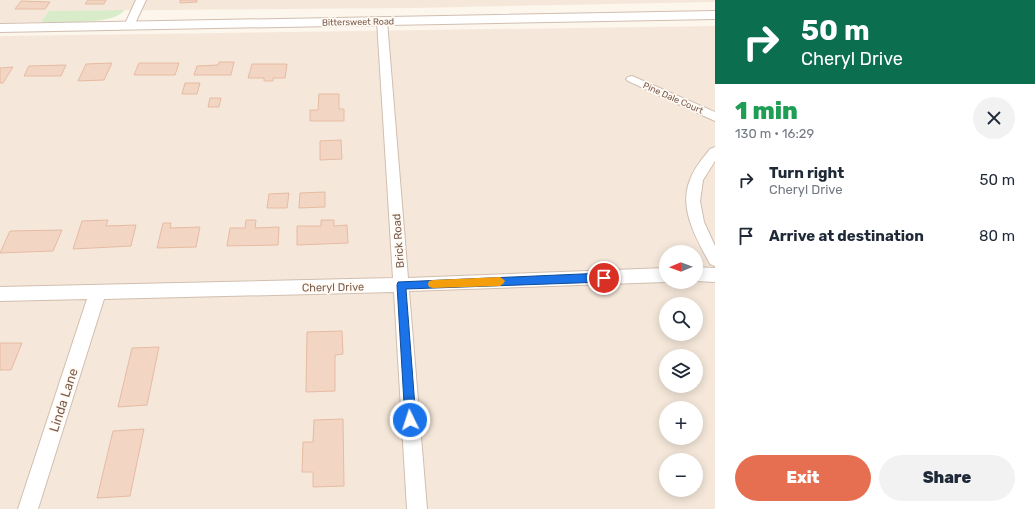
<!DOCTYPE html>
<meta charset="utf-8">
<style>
:root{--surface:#fff;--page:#f2f2f3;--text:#1f2937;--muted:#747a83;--accent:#e76f51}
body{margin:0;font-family:Rubik,sans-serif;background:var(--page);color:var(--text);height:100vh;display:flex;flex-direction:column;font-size:15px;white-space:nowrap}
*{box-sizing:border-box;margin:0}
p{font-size:13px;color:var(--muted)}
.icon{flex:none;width:22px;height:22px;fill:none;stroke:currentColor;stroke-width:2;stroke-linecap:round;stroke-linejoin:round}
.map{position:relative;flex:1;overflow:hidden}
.details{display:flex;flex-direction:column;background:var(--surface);width:320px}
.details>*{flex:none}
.guide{background:#0b6e4f;color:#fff;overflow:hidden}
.needle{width:26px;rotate:269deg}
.buttons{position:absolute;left:659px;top:245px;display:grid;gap:8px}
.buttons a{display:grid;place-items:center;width:44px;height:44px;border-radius:50%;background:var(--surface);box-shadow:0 2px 10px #0003;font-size:20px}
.pin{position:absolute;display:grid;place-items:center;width:34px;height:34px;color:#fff;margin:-17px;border:2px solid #fff;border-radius:50%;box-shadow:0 1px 4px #0007}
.me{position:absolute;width:44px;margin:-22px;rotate:356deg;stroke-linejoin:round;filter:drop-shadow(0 0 3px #0008)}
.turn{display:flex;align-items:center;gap:14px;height:84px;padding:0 20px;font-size:18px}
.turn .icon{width:52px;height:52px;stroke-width:2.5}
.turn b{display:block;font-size:28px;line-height:34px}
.round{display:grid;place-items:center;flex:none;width:42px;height:42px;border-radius:21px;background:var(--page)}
.headline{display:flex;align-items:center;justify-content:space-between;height:68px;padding:0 20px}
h1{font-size:24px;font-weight:800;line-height:30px;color:#1e9e55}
.primary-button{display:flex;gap:8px;margin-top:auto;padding:8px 20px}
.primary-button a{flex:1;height:46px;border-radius:24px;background:var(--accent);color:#fff;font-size:16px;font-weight:800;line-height:46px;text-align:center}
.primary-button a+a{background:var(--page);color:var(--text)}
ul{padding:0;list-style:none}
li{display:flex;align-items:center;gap:12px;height:56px;padding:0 20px}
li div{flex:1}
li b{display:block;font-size:15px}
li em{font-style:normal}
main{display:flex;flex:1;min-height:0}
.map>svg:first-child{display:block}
</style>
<main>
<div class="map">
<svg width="715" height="509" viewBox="0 0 715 509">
<rect width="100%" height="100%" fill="#fdf6ec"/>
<g fill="#f5e8da" fill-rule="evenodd">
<path d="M0,0H715V2L413,8L49,11L41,22L0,23Z"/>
<path d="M715,26V509H0V36ZM666,252H696V282H666ZM666,304H696V334H666ZM666,356H696V386H666ZM666,408H696V438H666ZM666,460H696V490H666Z"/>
</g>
<path fill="#d8ecc9" d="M124,10C117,25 58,22 41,22L49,11Z"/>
<g fill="#f3d5c3" stroke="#e6bba3">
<path d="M88,0H106L104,4H85Z"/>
<path d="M180,0H197V2L180,3Z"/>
<path d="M21,1L50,2L45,9H15Z"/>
<path d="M219,62H234L231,75H194L197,66L218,65Z"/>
<path d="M112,63L104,80L78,81L86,64Z"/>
<path d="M139,63H179L175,75H134Z"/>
<path d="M252,64H287L285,78H273V81H264V78H248Z"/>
<path d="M66,65L61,76H24L29,66Z"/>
<path d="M13,67L3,83H0V68Z"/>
<path d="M185,83H200L197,94H182Z"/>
<path d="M319,94H339V109H344V121H310V110H318Z"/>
<path d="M210,98H221L219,107H208Z"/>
<path d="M341,140L342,159L320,160V141Z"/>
<path d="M325,192V207L299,208L300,193Z"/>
<path d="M289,193L287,208H267L269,194Z"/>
<path d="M108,220L106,226L136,225L131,246L73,249L82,221Z"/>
<path d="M246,220H256L255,228L279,227L278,245L227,246L230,228H245Z"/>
<path d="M321,220H334V226L347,225L348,243L297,245V226H321Z"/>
<path d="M163,223H171L170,228L200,227L196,247L157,248Z"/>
<path d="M62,230L53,251L0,253L10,231Z"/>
<path d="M342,331L343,354L335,355V391L306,392L307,332Z"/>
<path d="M0,343H22L11,370H0Z"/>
<path d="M159,347L147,405L118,407L132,348Z"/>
<path d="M343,419L344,486L313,487V472H302L303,442H313L314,420Z"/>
<path d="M144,429L130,496L97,498L113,431Z"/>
</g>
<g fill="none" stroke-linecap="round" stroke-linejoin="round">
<g stroke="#d1beb0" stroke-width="2">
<g id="minor">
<path d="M136,0H146L133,28H125L124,26Z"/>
<path d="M382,18L387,21L408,278L666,268V282L409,291L427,509H407L394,292L104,299L38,509H18L87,299L0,301V287L393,278L377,21Z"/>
<path d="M632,76L715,112V121L628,81L626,79L628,77Z"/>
<path d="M715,147V161L703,180L700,201L704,222L715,246V266L710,264C697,240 678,208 690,180C694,168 703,158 710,149Z"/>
<path d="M696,267L715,268V282L696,281Z"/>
</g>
</g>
<g stroke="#d1beb0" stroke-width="2">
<path id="tertiary" d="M715,11V19L0,32V24Z"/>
</g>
<use href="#minor" fill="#fff" fill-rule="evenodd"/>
<use href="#tertiary" fill="#fff" fill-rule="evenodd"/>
</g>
<path fill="#1a73e8" stroke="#114b97" d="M604,273L607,275L608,278L607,280L604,282L406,289L416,420L414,423L410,425L406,423L405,420L397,285L398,282Z"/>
<path fill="#f59e0b" d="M500,277L503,279L505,281L503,284L500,286L433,288L429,287L428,284L429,281L433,280Z"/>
<g text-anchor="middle" stroke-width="3.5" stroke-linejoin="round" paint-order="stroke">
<g font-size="9" fill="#7a5c4d" stroke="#fffaf3">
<text transform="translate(358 22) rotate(-1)" y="3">Bittersweet Road</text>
<text transform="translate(673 98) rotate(24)" y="3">Pine Dale Court</text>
</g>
<g font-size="11" fill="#7a5c4d" stroke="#fffaf3">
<text transform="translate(398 241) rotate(-94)" y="4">Brick Road</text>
<text transform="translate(333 287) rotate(-1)" y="4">Cheryl Drive</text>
</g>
<g font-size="13" fill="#7a5c4d" stroke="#fffaf3">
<text transform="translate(63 400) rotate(-72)" y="5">Linda Lane</text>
</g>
</g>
</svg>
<div class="buttons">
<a><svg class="needle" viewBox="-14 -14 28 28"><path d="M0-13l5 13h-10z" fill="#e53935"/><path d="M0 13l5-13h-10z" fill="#747a83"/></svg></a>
<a><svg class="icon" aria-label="search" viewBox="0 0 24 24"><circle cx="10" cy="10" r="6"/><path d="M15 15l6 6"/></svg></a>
<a><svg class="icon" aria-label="layers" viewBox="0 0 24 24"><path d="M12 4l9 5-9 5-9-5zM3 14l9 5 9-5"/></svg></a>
<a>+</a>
<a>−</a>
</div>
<div class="pin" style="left:604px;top:278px;background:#d93025"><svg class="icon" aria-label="arrive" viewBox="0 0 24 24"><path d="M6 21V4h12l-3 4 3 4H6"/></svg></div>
<svg class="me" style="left:410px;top:420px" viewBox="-20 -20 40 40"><circle r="17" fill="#1a73e8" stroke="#fff" stroke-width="3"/><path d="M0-11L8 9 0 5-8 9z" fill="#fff"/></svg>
</div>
<section class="details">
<div class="guide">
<div class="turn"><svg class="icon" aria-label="right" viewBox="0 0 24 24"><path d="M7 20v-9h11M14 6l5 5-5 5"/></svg><div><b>50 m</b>Cheryl Drive</div></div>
</div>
<div class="headline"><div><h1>1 min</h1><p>130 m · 16:29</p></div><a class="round"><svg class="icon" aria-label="close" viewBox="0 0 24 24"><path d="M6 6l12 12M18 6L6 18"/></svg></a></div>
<ul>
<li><svg class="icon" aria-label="right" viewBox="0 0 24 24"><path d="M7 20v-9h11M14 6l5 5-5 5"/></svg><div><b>Turn right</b><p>Cheryl Drive</p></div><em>50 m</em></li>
<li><svg class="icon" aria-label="arrive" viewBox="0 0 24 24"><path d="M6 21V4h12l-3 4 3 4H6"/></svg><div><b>Arrive at destination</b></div><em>80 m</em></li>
</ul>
<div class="primary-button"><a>Exit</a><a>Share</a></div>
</section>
</main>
